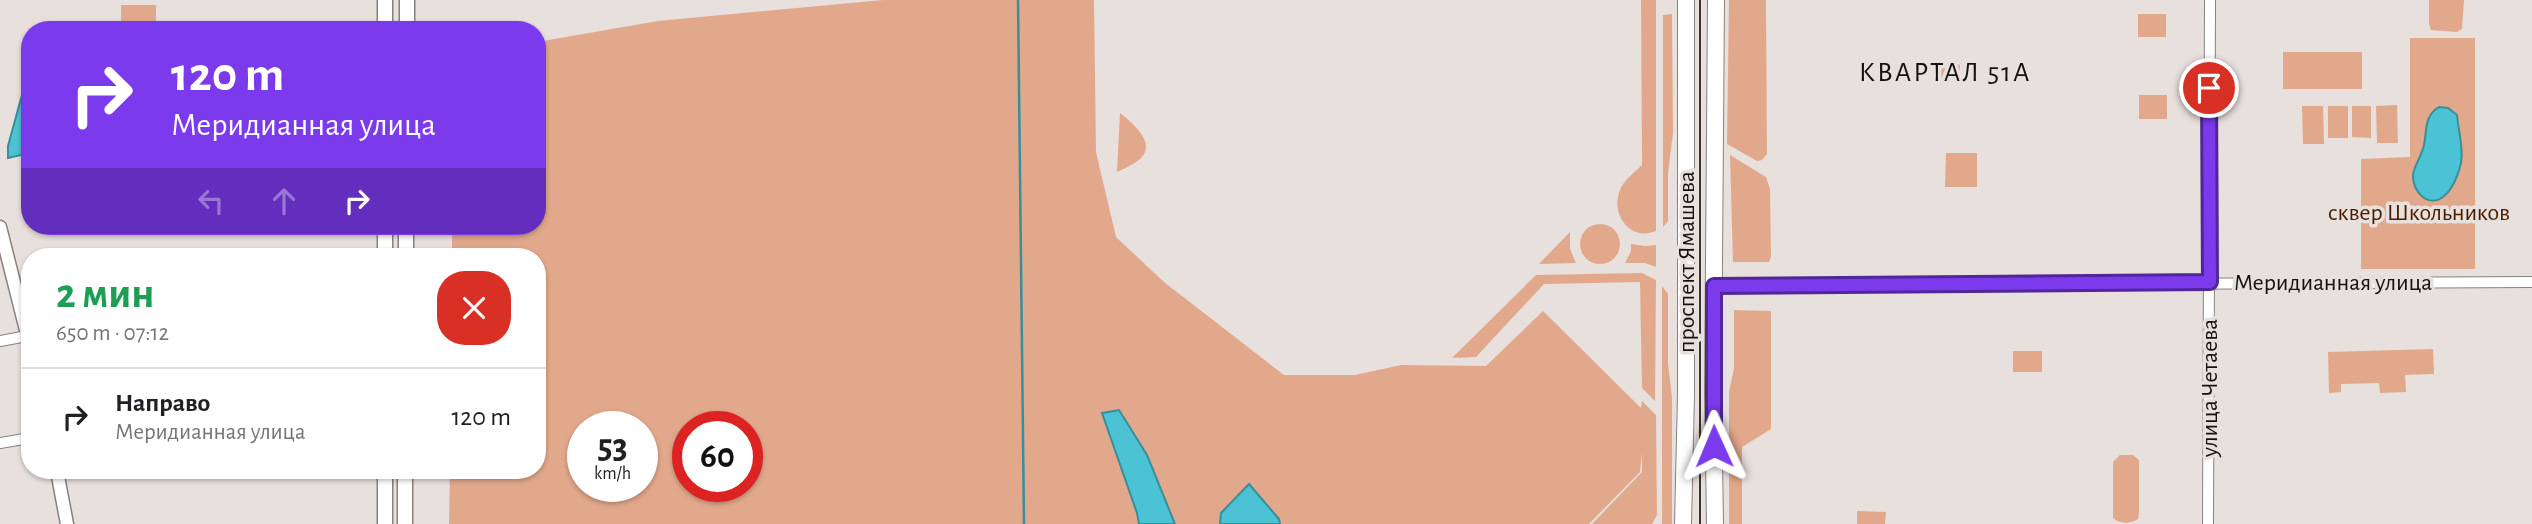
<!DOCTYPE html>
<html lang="ru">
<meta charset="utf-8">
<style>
:root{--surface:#fff;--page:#f6f6f6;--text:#202124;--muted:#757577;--line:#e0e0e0}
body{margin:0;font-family:"Alegreya Sans",sans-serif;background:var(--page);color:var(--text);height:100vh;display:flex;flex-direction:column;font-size:26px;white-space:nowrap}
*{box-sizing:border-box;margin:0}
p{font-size:23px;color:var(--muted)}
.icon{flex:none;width:38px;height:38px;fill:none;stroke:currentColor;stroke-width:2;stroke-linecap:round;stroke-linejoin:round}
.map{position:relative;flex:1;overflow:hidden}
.details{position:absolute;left:21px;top:248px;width:525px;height:231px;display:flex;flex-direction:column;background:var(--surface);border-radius:28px;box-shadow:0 2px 5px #0004}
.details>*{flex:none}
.banner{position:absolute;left:21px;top:21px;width:525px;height:214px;border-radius:28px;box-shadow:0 2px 5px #0004;background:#7c3aed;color:#fff;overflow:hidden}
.speed{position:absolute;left:567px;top:411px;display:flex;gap:14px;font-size:35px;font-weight:700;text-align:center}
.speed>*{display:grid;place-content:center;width:91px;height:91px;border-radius:50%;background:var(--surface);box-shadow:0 2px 5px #0004;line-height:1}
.speed small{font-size:18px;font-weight:400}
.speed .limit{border:10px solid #d22;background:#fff;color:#111}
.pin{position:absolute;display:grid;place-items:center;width:60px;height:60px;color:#fff;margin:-30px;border:4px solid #fff;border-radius:50%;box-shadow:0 2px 7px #0007}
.me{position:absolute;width:77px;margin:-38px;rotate:359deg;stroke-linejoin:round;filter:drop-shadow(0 0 5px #0008)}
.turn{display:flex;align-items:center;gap:24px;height:147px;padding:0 35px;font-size:32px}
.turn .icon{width:91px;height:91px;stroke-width:2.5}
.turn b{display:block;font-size:49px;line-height:60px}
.lanes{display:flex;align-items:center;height:66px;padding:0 35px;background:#0003;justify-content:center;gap:35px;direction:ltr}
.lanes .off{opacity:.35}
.round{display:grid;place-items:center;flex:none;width:74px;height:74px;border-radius:28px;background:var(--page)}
.headline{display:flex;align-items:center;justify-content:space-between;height:119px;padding:0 35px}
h1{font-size:42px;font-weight:600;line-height:52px;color:#1e9e55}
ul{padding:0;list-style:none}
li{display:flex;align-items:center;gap:21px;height:98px;padding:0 35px;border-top:2px solid var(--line)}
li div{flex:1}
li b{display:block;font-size:26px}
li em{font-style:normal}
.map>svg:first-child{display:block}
</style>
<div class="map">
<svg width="2532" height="524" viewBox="0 0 2532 524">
<rect width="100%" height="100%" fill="#e8e0dd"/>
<g fill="#e2a88c" fill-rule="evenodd">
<path d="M883,0H1094L1096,152L1116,237L1164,282L1284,375H1355L1401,365L1486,366L1543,311L1641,408L1642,401L1656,415L1657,515L1652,524H1592L1642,472V453L1640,472L1589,524H449L450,471H537V257H452V226H537V42L658,21ZM583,427H642V486H583ZM688,427H747V486H688Z"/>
<path d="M1641,0H1656V231C1630,242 1610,214 1620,190C1624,180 1635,172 1642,165Z"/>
<path d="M1729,0H1766L1767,154L1762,160L1757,161L1727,144Z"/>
<path d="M2429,0H2464L2462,29L2457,32L2431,30L2429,24Z"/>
<rect x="121" y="5" width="35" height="18"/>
<path d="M1672,14L1673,133L1668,173V221L1663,227V15Z"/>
<rect x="2138" y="14" width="28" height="23"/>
<path d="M2410,38H2475V269H2361V159L2410,157Z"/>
<rect x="2283" y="52" width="79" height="37"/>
<path d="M1937,63L1957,64L1960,65V75L1952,79L1934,78V65Z"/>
<rect x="2139" y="95" width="28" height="24"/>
<path d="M2397,105L2398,143H2377L2376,106Z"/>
<path d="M2302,106H2323L2324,144H2303Z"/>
<rect x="2328" y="106" width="20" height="32"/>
<path d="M2352,106H2371V138L2352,137Z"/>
<path d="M1120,113C1131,122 1157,142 1141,158C1135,164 1125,168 1117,172Z"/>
<path d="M1946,153H1977V187H1945Z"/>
<path d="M1730,155L1766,177L1770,189L1771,257L1769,262H1733Z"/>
<circle cx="1600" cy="244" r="20"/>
<path d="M1570,232V249L1576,263L1539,264Z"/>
<path d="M1631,244L1645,246L1656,245V267L1645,263H1625L1631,251Z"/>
<path d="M1642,273L1656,280L1655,401L1642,388L1640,282L1544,284L1476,357L1452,358L1536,275Z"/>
<path d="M1662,286L1668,294V364L1672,397V524H1662Z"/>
<path d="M1734,310L1771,311V429L1742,447V524H1729V392L1734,368Z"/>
<path d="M2433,349L2434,374L2405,375L2406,392L2380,393L2379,383L2341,384V392L2329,393L2328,352Z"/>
<rect x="2013" y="351" width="29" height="21"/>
<path d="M2120,455H2133L2139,460V514L2138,519C2131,524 2118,524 2113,518V462Z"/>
<path d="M1857,511L1886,512L1885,524H1857Z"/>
</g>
<g fill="#4bc3d4" stroke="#3a8e99" stroke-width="2">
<path d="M30,94V153L8,158V146L22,95Z"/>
<path d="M2439,107L2448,108L2457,115C2458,130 2464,148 2461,163C2458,175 2453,189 2444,196C2429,209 2412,192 2413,175C2414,165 2422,156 2424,145C2427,130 2424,116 2439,107Z"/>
<path d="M1119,410L1147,455L1175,524H1139L1137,513L1102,413Z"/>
<path d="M1249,484L1279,519L1280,524H1220L1221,513Z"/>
</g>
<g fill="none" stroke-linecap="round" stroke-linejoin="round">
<path stroke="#3a8e99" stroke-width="2.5" d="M1018,0L1024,524"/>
<g stroke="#88817e" stroke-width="12">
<g id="minor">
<path d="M1714,286L2532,282"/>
<path d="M0,341L27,336"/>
<path d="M0,443L30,438"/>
<path d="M2208,524L2210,0"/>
</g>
</g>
<g stroke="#88817e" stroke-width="15">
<g id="tertiary">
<path d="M0,227L30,346"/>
<path d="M57,471L67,524"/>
</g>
</g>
<g stroke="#88817e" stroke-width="17">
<g id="secondary">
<path d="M385,30V0"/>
<path d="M407,30V0"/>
<path d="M385,226V257"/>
<path d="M406,257V226"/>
<path d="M385,471V524"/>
<path d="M405,524V471"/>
</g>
</g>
<g stroke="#88817e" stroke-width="18">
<g id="primary">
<path d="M1683,524L1686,395V0"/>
<path d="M1715,524L1713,393L1716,0"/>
</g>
</g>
<use href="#minor" stroke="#fff" stroke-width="10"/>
<use href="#tertiary" stroke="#fff" stroke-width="12"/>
<use href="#secondary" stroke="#fff" stroke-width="14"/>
<use href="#primary" stroke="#fff" stroke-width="16"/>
<path stroke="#383432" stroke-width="2" d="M1700,524V0"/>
</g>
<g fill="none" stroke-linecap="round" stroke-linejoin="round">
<g stroke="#51269a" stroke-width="18">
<path id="route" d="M1714,446V286L2210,282L2209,88"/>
</g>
<use href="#route" stroke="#7c3aed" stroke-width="12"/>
</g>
<g text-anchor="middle" stroke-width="7" stroke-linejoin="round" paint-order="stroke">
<g font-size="24" fill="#4c1c00" stroke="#e8e0dd">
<text x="2419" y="220">сквер Школьников</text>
</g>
<g font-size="24" fill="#141110" stroke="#e8e0dd">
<text transform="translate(1686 262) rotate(-90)" y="8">проспект Ямашева</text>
<text x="2333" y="290">Меридианная улица</text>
<text transform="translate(2209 388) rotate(-90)" y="8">улица Четаева</text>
</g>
<g font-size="28" letter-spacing="2" fill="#141110" stroke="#e8e0dd">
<text x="1945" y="81">КВАРТАЛ 51А</text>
</g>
</g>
</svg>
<div class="speed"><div>53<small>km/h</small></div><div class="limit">60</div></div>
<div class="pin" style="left:2209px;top:88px;background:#d93025"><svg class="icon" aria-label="arrive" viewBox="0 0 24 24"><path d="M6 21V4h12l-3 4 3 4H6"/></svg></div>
<svg class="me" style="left:1714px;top:446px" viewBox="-20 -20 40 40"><path d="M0-17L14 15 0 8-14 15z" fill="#7c3aed" stroke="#fff" stroke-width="4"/></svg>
<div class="banner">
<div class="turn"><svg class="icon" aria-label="right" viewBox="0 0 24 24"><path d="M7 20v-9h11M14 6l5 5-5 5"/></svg><div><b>120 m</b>Меридианная улица</div></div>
<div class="lanes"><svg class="icon off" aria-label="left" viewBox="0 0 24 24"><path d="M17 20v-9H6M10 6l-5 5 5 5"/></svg><svg class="icon off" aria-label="ahead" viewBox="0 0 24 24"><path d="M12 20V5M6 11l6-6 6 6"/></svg><svg class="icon" aria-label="right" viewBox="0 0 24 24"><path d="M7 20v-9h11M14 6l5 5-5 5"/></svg></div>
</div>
<section class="details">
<div class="headline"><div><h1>2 мин</h1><p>650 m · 07:12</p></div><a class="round" style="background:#d93025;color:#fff"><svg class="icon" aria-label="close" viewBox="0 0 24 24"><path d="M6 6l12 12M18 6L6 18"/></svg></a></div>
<ul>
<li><svg class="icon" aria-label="right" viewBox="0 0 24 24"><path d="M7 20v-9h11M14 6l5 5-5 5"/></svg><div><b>Направо</b><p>Меридианная улица</p></div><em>120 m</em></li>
</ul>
</section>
</div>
